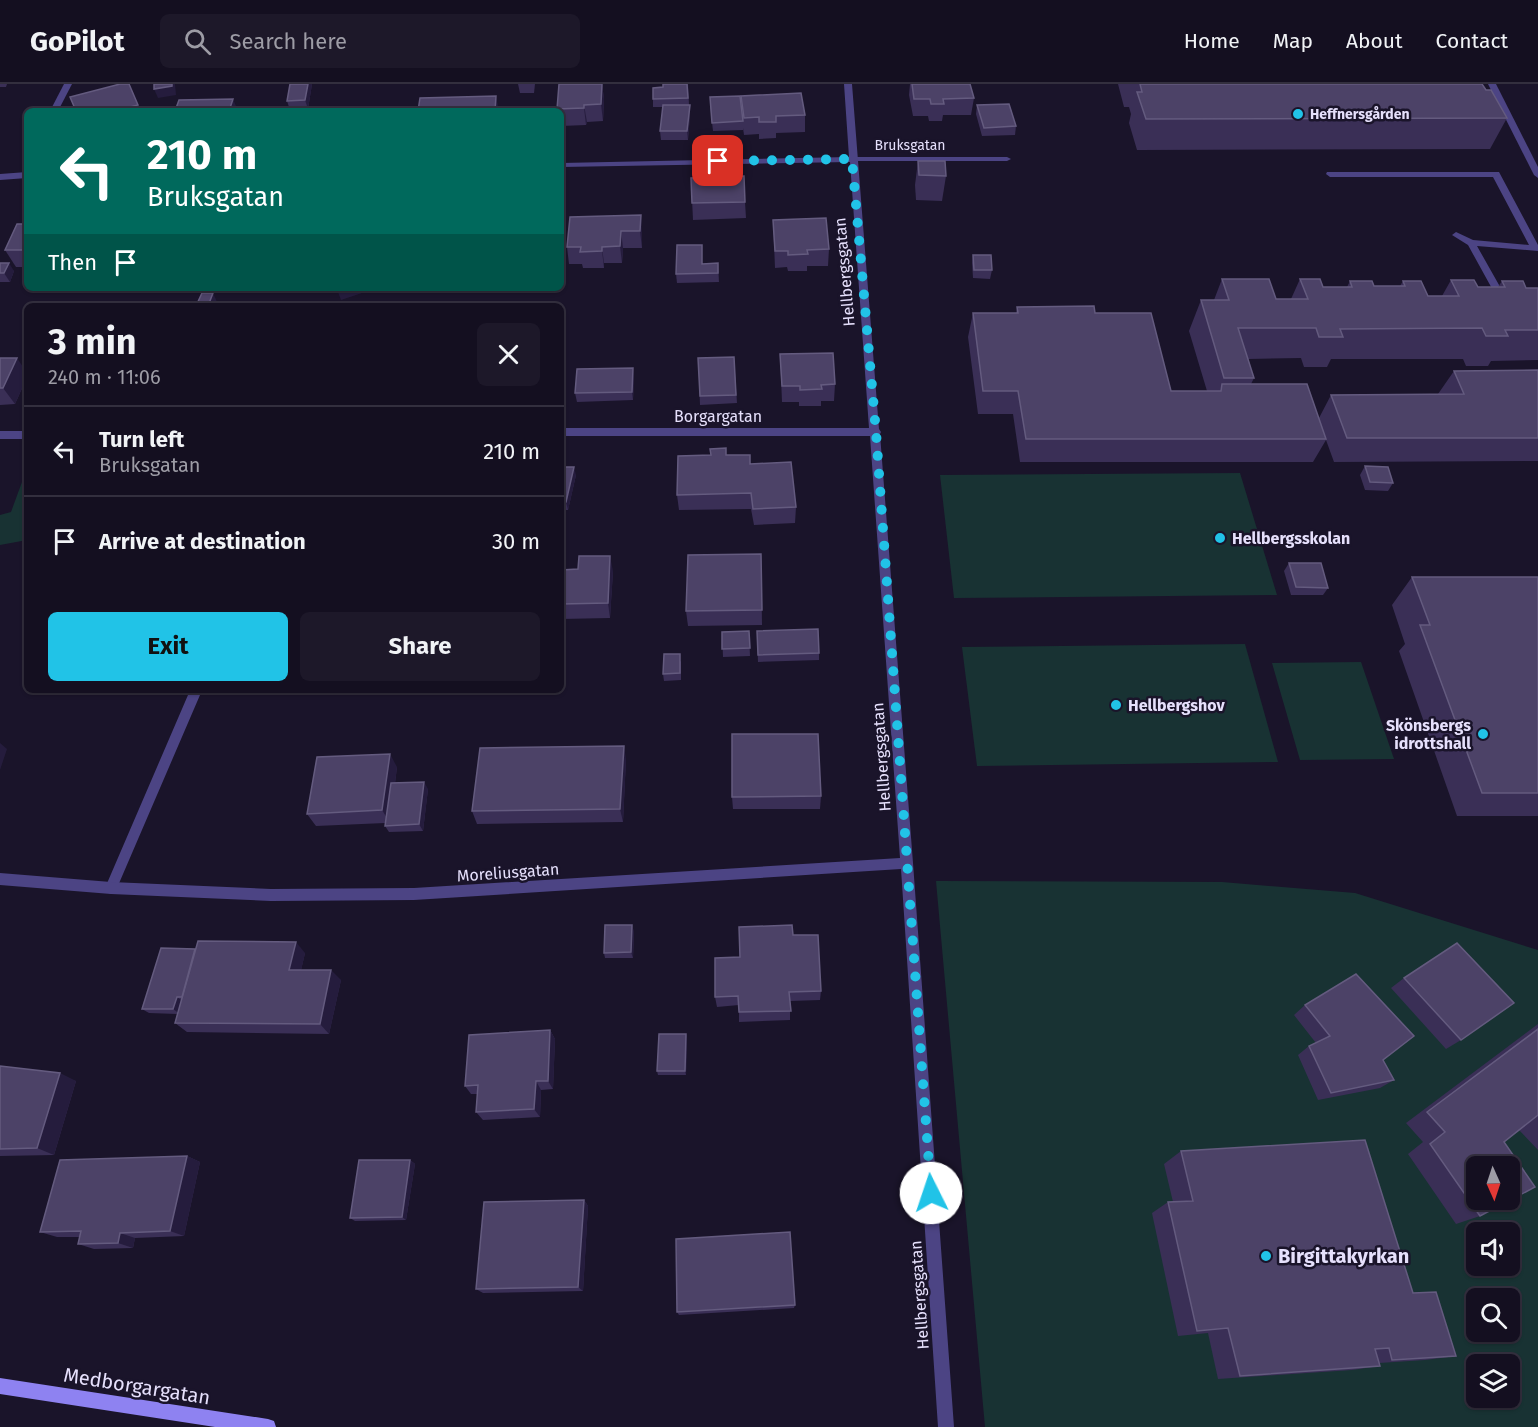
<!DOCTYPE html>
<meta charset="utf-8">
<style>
:root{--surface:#140f20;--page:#1d1829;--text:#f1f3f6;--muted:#9d9ca5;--line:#332f3e;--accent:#21c3e7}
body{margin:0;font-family:"Fira Sans",sans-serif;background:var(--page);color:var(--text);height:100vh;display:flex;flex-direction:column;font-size:22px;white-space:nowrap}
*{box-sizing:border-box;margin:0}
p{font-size:20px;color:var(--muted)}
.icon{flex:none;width:33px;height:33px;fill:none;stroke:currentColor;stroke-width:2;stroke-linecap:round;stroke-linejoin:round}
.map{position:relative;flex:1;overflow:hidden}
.side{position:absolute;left:24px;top:219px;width:540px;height:390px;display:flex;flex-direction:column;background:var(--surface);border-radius:9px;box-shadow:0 2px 4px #0004,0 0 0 2px var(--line)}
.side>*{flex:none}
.hud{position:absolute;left:24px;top:24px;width:540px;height:183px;border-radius:9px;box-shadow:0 2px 4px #0004,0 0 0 2px var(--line);background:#00695c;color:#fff;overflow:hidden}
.needle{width:39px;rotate:177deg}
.controls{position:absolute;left:1466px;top:1072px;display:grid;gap:12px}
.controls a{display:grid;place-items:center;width:54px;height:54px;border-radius:9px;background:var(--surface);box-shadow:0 2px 4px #0004,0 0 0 2px var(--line);font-size:30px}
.pin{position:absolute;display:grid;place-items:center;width:51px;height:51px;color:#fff;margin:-26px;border-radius:12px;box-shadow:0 3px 9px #0006}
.me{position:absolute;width:66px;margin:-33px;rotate:356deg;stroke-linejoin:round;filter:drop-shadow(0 0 4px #0008)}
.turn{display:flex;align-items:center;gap:21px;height:126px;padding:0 24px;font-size:27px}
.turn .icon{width:78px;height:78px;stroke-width:2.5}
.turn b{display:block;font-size:42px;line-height:51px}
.then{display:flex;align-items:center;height:57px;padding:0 24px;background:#0003;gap:12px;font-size:22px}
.round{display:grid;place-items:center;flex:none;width:63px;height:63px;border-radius:9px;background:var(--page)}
.summary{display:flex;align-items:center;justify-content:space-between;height:102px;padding:0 24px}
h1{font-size:36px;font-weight:700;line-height:45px}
.cta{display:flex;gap:12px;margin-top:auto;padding:12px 24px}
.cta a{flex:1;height:69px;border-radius:9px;background:var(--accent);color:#111;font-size:24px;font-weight:700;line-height:69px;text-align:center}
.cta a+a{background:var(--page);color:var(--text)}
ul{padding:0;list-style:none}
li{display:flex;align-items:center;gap:18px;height:90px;padding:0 24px;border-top:2px solid var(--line)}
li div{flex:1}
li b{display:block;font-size:22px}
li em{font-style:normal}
header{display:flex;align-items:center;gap:36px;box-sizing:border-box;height:84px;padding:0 30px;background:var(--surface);border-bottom:2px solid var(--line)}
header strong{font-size:28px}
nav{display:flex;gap:33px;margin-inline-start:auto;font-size:21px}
.search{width:420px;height:54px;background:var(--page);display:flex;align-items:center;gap:15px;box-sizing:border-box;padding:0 21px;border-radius:9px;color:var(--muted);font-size:22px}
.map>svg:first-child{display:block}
</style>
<header>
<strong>GoPilot</strong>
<div class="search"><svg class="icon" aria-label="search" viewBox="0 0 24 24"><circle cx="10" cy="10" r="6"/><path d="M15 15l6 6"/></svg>Search here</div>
<nav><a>Home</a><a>Map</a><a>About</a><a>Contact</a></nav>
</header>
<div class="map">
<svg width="1538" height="1343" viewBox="0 0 1538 1343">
<rect width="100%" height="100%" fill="#1a142a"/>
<g fill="#183233" fill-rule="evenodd">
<path d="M1240,389L1277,511L954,514L940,391Z"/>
<path d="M22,398H27V456L0,461V431L11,428Z"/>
<path d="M1245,560L1278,678L977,682L962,563Z"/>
<path d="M1361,578L1394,675L1300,676L1272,579Z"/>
<path d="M936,797L1222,798L1355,809L1538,866V1343H985ZM1476,1083H1509V1116H1476ZM1476,1149H1509V1182H1476ZM1476,1215H1509V1248H1476ZM1476,1281H1509V1314H1476Z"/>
</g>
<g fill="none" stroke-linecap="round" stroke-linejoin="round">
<g fill="#4c4484" fill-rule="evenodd">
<path d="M850,73H1007L1011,75L1007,77H850Z"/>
<path d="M1327,88H1499L1538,161V167L1477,162L1503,208L1510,213L1508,215H1502L1495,210L1468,161L1452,151L1456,148L1473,156L1529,161L1493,93H1330L1326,90Z"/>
<path d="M194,606L198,608L200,611L117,804L116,808L111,810L106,808L105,804L188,611L190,608Z"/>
</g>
<g fill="#4c4484" fill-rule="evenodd">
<path d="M64,0H72L58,27H50Z"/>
<path d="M844,0H852L879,345L881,348L880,350L913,779L954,1343H938L901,785L414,816L271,817L111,810L0,801V789L111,798L271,805L414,804L900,774L870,352H561V344H869L850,78L561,83V79L849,73Z"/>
<path d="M1488,0H1496L1538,83V94L1534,91Z"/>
<path d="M27,88V94L0,96V90Z"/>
<rect x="0" y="347" width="27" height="8"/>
</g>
<path fill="#8e82f1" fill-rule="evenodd" d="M0,1294L268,1335L274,1337L276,1343H215L0,1310Z"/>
</g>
<g fill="#3a2f56">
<path d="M0,0H7L6,3H0Z"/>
<path d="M290,0H312L308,25L290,26L287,17Z"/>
<path d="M518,0H535L534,9H520Z"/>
<path d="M602,0L604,15L603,37L587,38L586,41L561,42V27H557V25Z"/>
<path d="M688,0L689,21H690V30L688,56H661L660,47L663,23H653V15L663,3Z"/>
<path d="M910,0H970L974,14L971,31H943L942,37H929L928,32H913L909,11Z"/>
<path d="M1118,0H1482L1507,34L1490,65L1137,66L1129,39L1131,30L1129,23H1124Z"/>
<path d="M741,12L805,31V48L776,49V54L759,55V50L744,51L743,44V46L713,47L710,21Z"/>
<path d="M977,21L1016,42L1015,51L982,52L976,30Z"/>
<path d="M918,77L946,92L942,117L916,116L915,101Z"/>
<path d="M691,94L745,118L746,134L693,136Z"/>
<path d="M570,133L642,148V164H623L622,179H604V184H583L582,180H569L567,163Z"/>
<path d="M773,136L829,165L828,182H807V187H788L787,183L775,184Z"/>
<path d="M27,140V183H16L5,166Z"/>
<path d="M973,171L992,186L990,195L973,194L972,179Z"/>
<path d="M0,179L14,187L10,198H0Z"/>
<path d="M718,179L719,198L677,199L676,190L703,180Z"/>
<path d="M1222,195L1276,215H1291L1300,195L1323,203H1347L1350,197L1374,202H1400L1403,197L1428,212H1442L1451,196L1478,203H1498L1502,197L1526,204H1538V276L1491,277L1488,282H1466L1463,275H1331L1327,283H1304L1301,274L1248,275L1254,294L1251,300L1319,334L1331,311L1438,310L1454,287L1538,286V377L1334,378L1326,356L1313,378H1020L1013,330H978L968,253L973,229H1016L1017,223L1095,229L1171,307H1207L1189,247L1201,216H1214Z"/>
<path d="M780,270L835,300L834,317H821V322H799V318H782Z"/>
<path d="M734,273L737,319L700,321L698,274Z"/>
<path d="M0,274L27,289V293L15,320L0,321Z"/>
<path d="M634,293L633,316L577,318L575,309Z"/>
<path d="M727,371L750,380L796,423L795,439L754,441L751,425L679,426L677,411Z"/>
<path d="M1365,382L1393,399L1388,407L1365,406L1360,391Z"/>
<path d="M561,383L576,391L568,426H561Z"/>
<path d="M761,470L762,541L688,542L686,527Z"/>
<path d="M1289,479L1328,504L1323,511H1291L1284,487Z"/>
<path d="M561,486L613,487L610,534L561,535Z"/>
<path d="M1412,493H1538V732H1457L1399,567L1405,560L1392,521Z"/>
<path d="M749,547L750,572L723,573L722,548Z"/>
<path d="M757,547L819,569V576L758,578Z"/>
<path d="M681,577V596L664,597L663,590Z"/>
<path d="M626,675L623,738L477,740L472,727Z"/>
<path d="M397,683L395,699L428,705L423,747L389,748L385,742V739L316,742L307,730Z"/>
<path d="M821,712L820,725H733L732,713Z"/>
<path d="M634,847L633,874H605L604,869Z"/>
<path d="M793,851L821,907L820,916L790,917V936L739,938V921L717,923L715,913L740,873Z"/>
<path d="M305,869L301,886L341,896L329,950L187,948L175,939L177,930L149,929L142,925Z"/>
<path d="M1404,894L1461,956L1446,965L1391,904Z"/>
<path d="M1305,921L1383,976L1394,996L1380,1004L1318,1016L1298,971L1309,962L1316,959L1294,931Z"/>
<path d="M1538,940V1066L1519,1046L1504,1058L1480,1132L1456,1140L1408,1070L1423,1058L1406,1039Z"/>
<path d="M550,946L555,955L553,1005L541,1006L540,1033L483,1036L476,1028L478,1010H471L465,1002Z"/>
<path d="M686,950L687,955L686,991H658L657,987Z"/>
<path d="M0,982L76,997L54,1071L0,1072Z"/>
<path d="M1181,1067L1413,1209L1456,1272L1425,1276L1379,1279L1380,1282L1352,1286L1218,1295L1208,1249L1178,1252L1152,1129L1168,1118H1173L1164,1080Z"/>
<path d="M187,1072L200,1078L184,1152L135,1154L133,1164L94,1165L78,1160L80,1153H57L40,1148Z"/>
<path d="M410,1076L415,1080L406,1136L355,1137L350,1134Z"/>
<path d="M584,1116L588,1122L583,1207L483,1209L476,1205Z"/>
<path d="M795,1221L794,1224L679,1231L677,1228Z"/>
</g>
<g fill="#251c3d">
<path d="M129,0L141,27H114Z"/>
<path d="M172,0H175L176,11L158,14L154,5Z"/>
<path d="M308,0H312L308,25L305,16Z"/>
<path d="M602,0L604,15L603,37L601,20Z"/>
<path d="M496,12L499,27H495Z"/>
<path d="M233,15L238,27L230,24Z"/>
<path d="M584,21L587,38L586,41L584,24Z"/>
<path d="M690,21V30L688,56L687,47Z"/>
<path d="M641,131L642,148V164L640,147Z"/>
<path d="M621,147L623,164L622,179L620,162Z"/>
<path d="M602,163L604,179V184L602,167Z"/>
<path d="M9,179L14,187L10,198L4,189Z"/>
<path d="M350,204H360L362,209L341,216L338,208Z"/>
<path d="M213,209L217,218L216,222H208Z"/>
<path d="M17,274L27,289V293L15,320L3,304Z"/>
<path d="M633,284L634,293L633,316L632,308Z"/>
<path d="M574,383L576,391L568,426L566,418Z"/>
<path d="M610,472L613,487L610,534L608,519Z"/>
<path d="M0,659L7,665L0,686Z"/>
<path d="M624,662L626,675L623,738L620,725Z"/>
<path d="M390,670L397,683L390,739L382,726Z"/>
<path d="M424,698L428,705L423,747L419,740Z"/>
<path d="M632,841L634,847L633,874L631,868Z"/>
<path d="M296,858L305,869L299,896L289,886Z"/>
<path d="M331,886L341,896L329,950L320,940Z"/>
<path d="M177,913L184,918L180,930L173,925Z"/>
<path d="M550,946L555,955L553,1005L548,997Z"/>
<path d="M686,950L687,955L686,991L685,987Z"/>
<path d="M60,989L76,997L54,1071L37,1064Z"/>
<path d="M536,997L541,1006L540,1033L534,1025Z"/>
<path d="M187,1072L200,1078L184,1152L170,1147Z"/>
<path d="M410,1076L415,1080L406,1136L402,1133Z"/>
<path d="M584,1116L588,1122L583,1207L578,1203Z"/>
<path d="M120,1149L135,1154L133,1164L118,1159Z"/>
</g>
<g fill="#4c4267" stroke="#645b7f" stroke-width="1.5" fill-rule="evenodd">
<path d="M120,0H129L138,21L114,27H76L70,13Z"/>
<path d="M154,0H172V2L154,5Z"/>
<path d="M290,0H308L305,16L287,17Z"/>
<path d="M559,0H602L601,20L584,21V24L557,25Z"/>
<path d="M663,0H687L688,14L653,15V4L663,3Z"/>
<path d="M912,0H970L974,14L943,15L944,20H931L930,15H914Z"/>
<path d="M1140,0H1482L1486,6H1491L1507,34L1146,35L1137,8H1142Z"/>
<path d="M801,9L805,31L776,32V38H759V33L744,34L741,12Z"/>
<path d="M496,12L495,27H418L420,14Z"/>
<path d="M740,12L743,37L712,39L710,13Z"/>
<path d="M233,15L230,24L270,23L269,27H175L179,16Z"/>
<path d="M1009,20L1016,42L984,44L977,21Z"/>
<path d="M663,21H690L687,47H660Z"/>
<path d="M918,77H945L946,92L919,91Z"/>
<path d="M744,92L745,118L692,119L691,94Z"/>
<path d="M641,131L640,147H621L620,162L602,163V167L580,168L581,163H567L570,133Z"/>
<path d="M826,134L829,165L807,166L808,170L788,171V167H775L773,136Z"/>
<path d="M17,140H27V166H5Z"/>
<path d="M677,161H702V180L718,179V189L676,190Z"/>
<path d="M973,171H991L992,186H974Z"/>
<path d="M0,179H9L4,189H0Z"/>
<path d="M1222,195H1269L1276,215H1308L1300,195H1320L1323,203H1352L1350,197H1372L1374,202H1405L1403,197H1421L1428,212H1459L1451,196H1474L1478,203H1505L1502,197H1523L1526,204H1538V246H1505L1508,252H1486L1482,244L1340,245L1343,253H1319L1316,244H1238L1254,294H1224L1201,216H1229Z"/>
<path d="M336,204H350L338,208Z"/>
<path d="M202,209H213L208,222H196Z"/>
<path d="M1094,222L1095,229H1151L1171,307H1221L1222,300H1307L1326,355H1026L1018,307H983L973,229H1018L1017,223Z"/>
<path d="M833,269L835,300L821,301L822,305L800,306V302H782L780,270Z"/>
<path d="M734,273L736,311L700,312L698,274Z"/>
<path d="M0,274H17L3,304H0Z"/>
<path d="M633,284L632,308L575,309L577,285Z"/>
<path d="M1538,286V354H1347L1331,311L1464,310L1454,287Z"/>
<path d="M726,364V371H750V380L791,378L796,423L753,425L751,409L677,411L678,372L711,371L710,365Z"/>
<path d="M1365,382L1388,383L1393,399L1370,398Z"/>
<path d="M561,383H574L566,418H561Z"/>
<path d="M761,470L762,526L686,527L688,471Z"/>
<path d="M579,472H610L608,519L561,520V486L578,485Z"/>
<path d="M1289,479H1321L1328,504L1296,503Z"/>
<path d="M1412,493H1538V709H1482L1420,541H1430Z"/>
<path d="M818,545L819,569L758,571L757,547Z"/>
<path d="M749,547L750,564L722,565V548Z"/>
<path d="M664,570H680V589L663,590Z"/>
<path d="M732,650H818L821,712L732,713Z"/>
<path d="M624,662L620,725L472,727L480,664Z"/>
<path d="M390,670L382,726L307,730L317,673Z"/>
<path d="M424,698L419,740L385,742L391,699Z"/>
<path d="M605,841H632L631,868L604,869Z"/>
<path d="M792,841L793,851H818L821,907L789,908L791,927L739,928L738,912L715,913V874L740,873L739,843Z"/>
<path d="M198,857L296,858L289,886H331L320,940L175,939Z"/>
<path d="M1457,859L1514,919L1461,956L1404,894Z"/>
<path d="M161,864L195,865L182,913H177L173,925H142Z"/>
<path d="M1356,890L1414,952L1383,976L1394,996L1331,1009L1309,962L1330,952L1305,921Z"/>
<path d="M1538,945V1031L1504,1058L1535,1103L1480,1132L1430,1060L1445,1048L1427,1028ZM1476,1083H1509V1116H1476Z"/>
<path d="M550,946L548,997H536L534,1025L476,1028L478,1001L465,1002L469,951Z"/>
<path d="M659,950H686L685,987H657Z"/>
<path d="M0,982L60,989L37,1064L0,1065Z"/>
<path d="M1365,1056L1413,1209L1436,1208L1456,1272L1392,1276L1389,1264L1375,1265L1380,1282L1240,1292L1228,1244L1197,1247L1168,1118L1193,1117L1181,1067Z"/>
<path d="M187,1072L170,1147L120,1149L118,1159L78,1160L81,1147L40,1148L60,1076Z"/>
<path d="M359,1076H410L402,1133L350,1134Z"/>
<path d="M584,1116L578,1203L476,1205L484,1118Z"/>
<path d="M790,1148L795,1221L677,1228L676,1155Z"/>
</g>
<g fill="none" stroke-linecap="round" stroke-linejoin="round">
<path stroke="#21c3e7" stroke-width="10" stroke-dasharray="0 18" d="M718,77L852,75L876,348L931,1109"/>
</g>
<g fill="#21c3e7" stroke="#1a142a" stroke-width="2">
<circle cx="1298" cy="30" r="6"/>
<circle cx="1220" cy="454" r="6"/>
<circle cx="1116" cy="621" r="6"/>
<circle cx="1483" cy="650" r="6"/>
<circle cx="1266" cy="1172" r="6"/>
</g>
<g text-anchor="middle" stroke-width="5" stroke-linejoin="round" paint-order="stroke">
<g font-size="14" font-weight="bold" fill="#e6e0fc" stroke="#1a142a" text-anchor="start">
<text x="1310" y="35">Heffnersgården</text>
</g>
<g font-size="14" fill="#e6e0fc" stroke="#1a142a">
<text x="910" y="66">Bruksgatan</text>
</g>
<g font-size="16" fill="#e6e0fc" stroke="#1a142a">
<text transform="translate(844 188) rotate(-95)" y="6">Hellbergsgatan</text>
<text x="718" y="338">Borgargatan</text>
<text transform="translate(881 673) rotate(-94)" y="6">Hellbergsgatan</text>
<text transform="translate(508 788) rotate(-4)" y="6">Moreliusgatan</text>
<text transform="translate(919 1211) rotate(-94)" y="6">Hellbergsgatan</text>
</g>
<g font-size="16" font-weight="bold" fill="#e6e0fc" stroke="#1a142a" text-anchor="start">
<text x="1232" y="460">Hellbergsskolan</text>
<text x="1128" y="627">Hellbergshov</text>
<text x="1471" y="647" text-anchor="end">Skönsbergs<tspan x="1471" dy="18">idrottshall</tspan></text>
</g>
<g font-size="20" font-weight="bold" fill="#e6e0fc" stroke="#1a142a" text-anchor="start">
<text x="1278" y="1179">Birgittakyrkan</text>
</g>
<g font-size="20" fill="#e6e0fc" stroke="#1a142a">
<text transform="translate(137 1302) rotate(9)" y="7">Medborgargatan</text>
</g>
</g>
</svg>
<div class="controls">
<a><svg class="needle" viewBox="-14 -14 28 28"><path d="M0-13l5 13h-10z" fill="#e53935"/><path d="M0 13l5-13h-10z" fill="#9d9ca5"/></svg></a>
<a><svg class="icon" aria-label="sound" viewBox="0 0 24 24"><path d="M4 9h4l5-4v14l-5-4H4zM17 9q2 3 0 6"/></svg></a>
<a><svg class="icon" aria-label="search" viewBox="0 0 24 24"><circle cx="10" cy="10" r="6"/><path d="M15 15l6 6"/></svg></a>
<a><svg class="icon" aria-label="layers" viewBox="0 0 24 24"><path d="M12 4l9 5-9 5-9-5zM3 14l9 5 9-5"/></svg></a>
</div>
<div class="pin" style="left:718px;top:77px;background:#d93025"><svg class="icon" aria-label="arrive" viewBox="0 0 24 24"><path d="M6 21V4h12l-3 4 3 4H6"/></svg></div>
<svg class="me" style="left:931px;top:1109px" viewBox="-20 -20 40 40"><circle r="19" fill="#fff"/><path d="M0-13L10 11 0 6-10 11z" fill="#21c3e7"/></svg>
<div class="hud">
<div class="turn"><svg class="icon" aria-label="left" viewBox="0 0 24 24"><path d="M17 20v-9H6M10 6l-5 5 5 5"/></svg><div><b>210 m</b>Bruksgatan</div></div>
<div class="then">Then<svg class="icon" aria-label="arrive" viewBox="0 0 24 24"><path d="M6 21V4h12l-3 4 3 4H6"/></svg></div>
</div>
<section class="side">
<div class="summary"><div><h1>3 min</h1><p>240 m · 11:06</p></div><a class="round"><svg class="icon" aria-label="close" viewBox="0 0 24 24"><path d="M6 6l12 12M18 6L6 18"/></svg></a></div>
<ul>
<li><svg class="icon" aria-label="left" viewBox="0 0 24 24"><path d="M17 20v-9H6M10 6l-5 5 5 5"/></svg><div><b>Turn left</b><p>Bruksgatan</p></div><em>210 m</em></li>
<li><svg class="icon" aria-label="arrive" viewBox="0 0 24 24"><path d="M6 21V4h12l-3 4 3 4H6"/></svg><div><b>Arrive at destination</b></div><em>30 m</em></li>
</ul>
<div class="cta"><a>Exit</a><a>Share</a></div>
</section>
</div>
